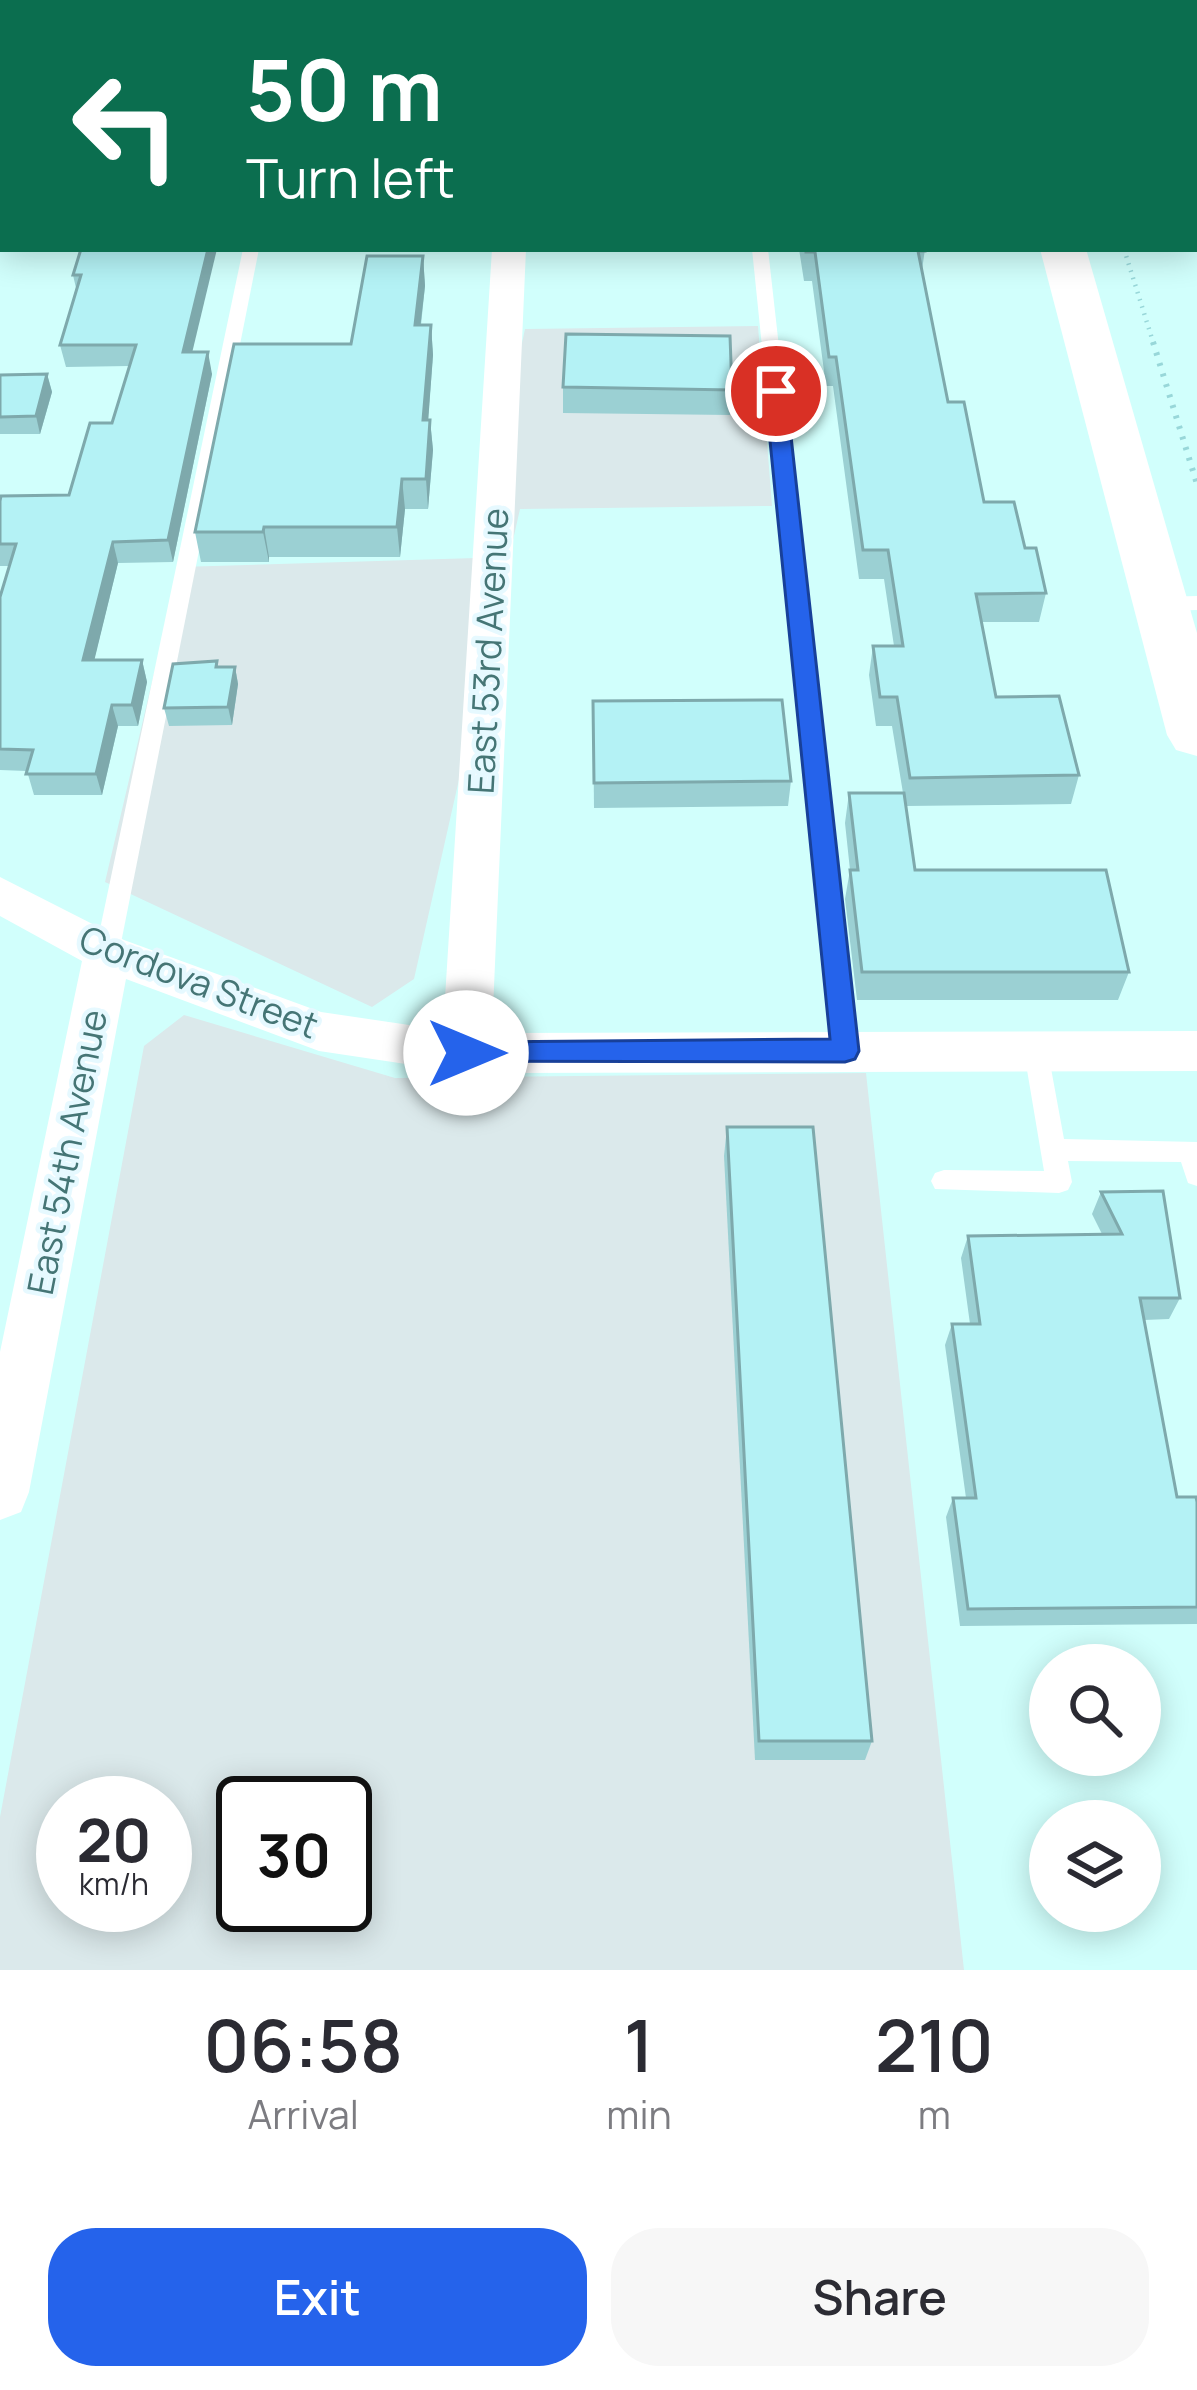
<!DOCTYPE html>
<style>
:root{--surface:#fff;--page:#f7f7f7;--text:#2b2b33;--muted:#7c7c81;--accent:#2563eb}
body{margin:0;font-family:Manrope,sans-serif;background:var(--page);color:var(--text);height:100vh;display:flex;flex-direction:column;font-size:45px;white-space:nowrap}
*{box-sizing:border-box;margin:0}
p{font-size:39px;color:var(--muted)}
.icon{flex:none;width:66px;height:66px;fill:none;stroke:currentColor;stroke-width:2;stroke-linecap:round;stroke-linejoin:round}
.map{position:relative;height:1970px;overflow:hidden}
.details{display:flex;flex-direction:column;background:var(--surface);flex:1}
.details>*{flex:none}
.guide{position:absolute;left:0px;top:0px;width:1197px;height:252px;box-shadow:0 6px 30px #0003;background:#0b6e4f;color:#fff;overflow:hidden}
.tools{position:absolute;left:1029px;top:1644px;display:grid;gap:24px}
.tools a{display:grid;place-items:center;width:132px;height:132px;border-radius:50%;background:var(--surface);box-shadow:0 6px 30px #0003;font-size:60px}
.speed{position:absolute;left:36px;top:1776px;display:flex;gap:24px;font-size:60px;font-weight:700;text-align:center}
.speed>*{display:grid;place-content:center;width:156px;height:156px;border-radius:50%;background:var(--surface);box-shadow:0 6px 30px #0003;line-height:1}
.speed small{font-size:30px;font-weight:400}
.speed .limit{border:6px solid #111;border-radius:18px;background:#fff;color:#111}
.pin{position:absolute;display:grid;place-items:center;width:102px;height:102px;color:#fff;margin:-51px;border:6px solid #fff;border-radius:50%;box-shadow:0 3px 12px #0007}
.me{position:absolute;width:132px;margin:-66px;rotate:90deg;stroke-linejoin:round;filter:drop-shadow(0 0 9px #0008)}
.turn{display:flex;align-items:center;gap:42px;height:252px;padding:0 48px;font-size:54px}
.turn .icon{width:156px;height:156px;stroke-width:2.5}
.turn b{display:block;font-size:84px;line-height:102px}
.eta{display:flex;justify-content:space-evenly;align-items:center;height:204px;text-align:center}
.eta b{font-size:72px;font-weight:600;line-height:84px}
.action{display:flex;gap:24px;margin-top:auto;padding:24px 48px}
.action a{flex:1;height:138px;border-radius:48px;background:var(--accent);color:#fff;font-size:48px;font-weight:600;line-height:138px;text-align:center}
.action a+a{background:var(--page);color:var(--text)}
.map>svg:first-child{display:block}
</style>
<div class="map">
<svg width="1197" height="1970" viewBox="0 0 1197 1970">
<rect width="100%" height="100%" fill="#def6fe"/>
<path fill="#d1fffc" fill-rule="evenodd" d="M0,0L942,3H3V249H1194L1197,230V1970H0ZM1050,1665H1140V1755H1050ZM63,1803H165V1905H63ZM243,1803H345V1905H243ZM1050,1821H1140V1911H1050Z"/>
<g fill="#dbe9eb" fill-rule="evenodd">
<path d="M758,326L772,506L520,509L414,979L372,1007L105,882L179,567L476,558L525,329Z"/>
<path d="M184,1015L395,1078L866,1073L964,1970H0V1817L144,1046ZM63,1803H165V1905H63ZM243,1803H345V1905H243Z"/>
</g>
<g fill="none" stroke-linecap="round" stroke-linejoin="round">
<path stroke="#98d7d9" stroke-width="4.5" stroke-dasharray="1.5 6" stroke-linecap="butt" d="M1124,249L1154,345"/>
<path stroke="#98d7d9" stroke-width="6" stroke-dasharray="3 8" stroke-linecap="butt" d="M1153,342L1197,484"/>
<g fill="#fff" fill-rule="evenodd">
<path d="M754,0H768L769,3H755Z"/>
<rect x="910" y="0" width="14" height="3"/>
<path d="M243,249H259L119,953L115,960H99L95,953Z"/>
<path d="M752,249H768L858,1051L855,1058H837L834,1051Z"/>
<path d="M1197,596V610L1161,611L1151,604L1161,597Z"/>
<path d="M1036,1042L1045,1045L1048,1052L1064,1139L1197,1142V1186L1188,1183L1181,1162L1068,1161L1072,1182L1068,1190L1059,1193L935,1189L931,1181L935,1173L944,1170L1044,1171L1024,1052L1027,1045Z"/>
</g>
<g fill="#fff" fill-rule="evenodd">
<rect x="0" y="45" width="3" height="18"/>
<rect x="1194" y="204" width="3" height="20"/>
<path d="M3,211V238L0,239V212Z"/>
<path d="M492,249H526L492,1033L1197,1031V1071L466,1073L319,1051L126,979L29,1492L21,1512L0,1520V1352L82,961L0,916V877L124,940L321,1012L443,1030Z"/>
</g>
<g fill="#fff" fill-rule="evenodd">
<path d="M950,0H988L989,3H951Z"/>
<rect x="999" y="0" width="38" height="3"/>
<path d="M1040,249H1086L1197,633V756L1176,750L1167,735Z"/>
</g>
</g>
<g fill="#9bd0d3">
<path d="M0,0L3,3V26H0Z"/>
<path d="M1159,0H1197V63H1194V3H1158Z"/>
<path d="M81,249L192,352L212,374L173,562L118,563L94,660H142L147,682L138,726H118L102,795H34L27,771L0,770V597L9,566H0V501L69,495L112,423L129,366L66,367L60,345L76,288L73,275Z"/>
<path d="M799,249H925L922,270L948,402L984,502L1025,548L1046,593L1039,622H982L996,697L1079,775L1071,804L906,806L915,870L1129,972L1118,1000H857L845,899L850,870L845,823L849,793H903L892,726H876L869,675L873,646H894L884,579H859L833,386H826L812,281H804Z"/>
<path d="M423,256L425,286L421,325H431L433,355L428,420H430L433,450L428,509H405L400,557H269V562H201L195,532Z"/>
<path d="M47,374L52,392L40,434H0V375Z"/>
<path d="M563,387L732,390L730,415L563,413Z"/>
<path d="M217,661L218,667H235L238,684L232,725L169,726L164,708Z"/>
<path d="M593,701L791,781L788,806L594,808Z"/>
<path d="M727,1127L872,1741L865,1760H755L724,1156Z"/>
<path d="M1101,1192L1180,1298L1169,1319L1144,1320L1177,1497L1197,1502V1624L960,1626L946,1517L953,1498H966L945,1345L952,1324H970L961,1258L968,1236L1102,1234L1092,1214Z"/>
</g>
<g fill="#7ea9ac">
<path d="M3,120V158L1,163L0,127Z"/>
<path d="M208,249H217L187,374L183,352Z"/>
<path d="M423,256L425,286L417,355L415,325Z"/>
<path d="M431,325L433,355L426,450L423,420Z"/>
<path d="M208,352L212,374L173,562L168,540Z"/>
<path d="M47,374L52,392L40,434L36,416Z"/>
<path d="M430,420L433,450L428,509L426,479Z"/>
<path d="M402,479L405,509L400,557L397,527Z"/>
<path d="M264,527L269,557V562L263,532Z"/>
<path d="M113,542L118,563L89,682L83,660Z"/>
<path d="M142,660L147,682L138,726L132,705Z"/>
<path d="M235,667L238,684L232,725L228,707Z"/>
<path d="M112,705L118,726L102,795L96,774Z"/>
</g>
<g fill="#b4f2f5" stroke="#7ea9ac" stroke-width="3">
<path d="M0,0H748L749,3L0,4Z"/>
<path d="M1169,0H1197V32H1194V3H1170Z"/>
<path d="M0,95H3V120L0,127Z"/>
<path d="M81,249H208L183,352H208L168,540L113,542L83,660H142L132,705H112L96,774H26L33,750L0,749V597L16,544H0V501L1,496L69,495L90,423H112L136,345H60L81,275H73Z"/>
<path d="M806,249H925V251H918L948,402H964L984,502H1014L1025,548H1036L1046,593L976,594L996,697L1059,696L1079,775L910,778L897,697H880L873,646H903L888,550H863L836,357H829L815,252H806Z"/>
<path d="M367,256H423L415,325H431L423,420H430L426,479H402L397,527H264L263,532H195L234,344H351Z"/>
<path d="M566,334L730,336L732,390L563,387Z"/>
<path d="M47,374L36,416L0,417V375Z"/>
<path d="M217,661L216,667H235L228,707L164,708L173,664Z"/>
<path d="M782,700L791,781L594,783L593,701Z"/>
<path d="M849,793H904L915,870H1106L1129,972H862L850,870H858Z"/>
<path d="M727,1127H813L872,1741H759Z"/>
<path d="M1163,1191L1180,1298H1140L1177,1497H1196L1197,1502V1607L968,1609L953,1498H976L952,1324H980L968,1236L1122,1234L1101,1192Z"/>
</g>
<path fill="#2563eb" stroke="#184099" stroke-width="3" d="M776,384L786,391L859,1051L855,1059L845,1062L456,1061L452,1053L456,1045L466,1042L830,1039L765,391Z"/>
<g text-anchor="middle" stroke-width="9" stroke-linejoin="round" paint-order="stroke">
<g font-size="36" fill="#457575" stroke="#e6f9ff">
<text transform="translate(488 651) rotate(-87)" y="13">East 53rd Avenue</text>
<text transform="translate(199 982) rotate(21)" y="13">Cordova Street</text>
<text transform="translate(67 1152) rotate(-79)" y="13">East 54th Avenue</text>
</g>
</g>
</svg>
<div class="tools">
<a><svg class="icon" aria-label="search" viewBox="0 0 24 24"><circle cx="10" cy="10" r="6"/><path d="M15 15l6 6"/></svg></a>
<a><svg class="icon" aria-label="layers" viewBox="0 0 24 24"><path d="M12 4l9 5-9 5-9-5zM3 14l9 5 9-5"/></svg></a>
</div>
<div class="speed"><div>20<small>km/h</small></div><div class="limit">30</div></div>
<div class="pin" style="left:776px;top:391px;background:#d93025"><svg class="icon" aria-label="arrive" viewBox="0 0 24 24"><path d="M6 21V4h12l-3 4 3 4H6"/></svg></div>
<svg class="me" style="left:466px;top:1053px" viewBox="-20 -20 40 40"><circle r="19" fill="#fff"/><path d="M0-13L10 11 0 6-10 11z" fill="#2563eb"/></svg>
<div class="guide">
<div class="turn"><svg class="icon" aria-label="left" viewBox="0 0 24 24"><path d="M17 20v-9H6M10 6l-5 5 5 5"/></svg><div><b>50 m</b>Turn left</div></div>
</div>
</div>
<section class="details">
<div class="eta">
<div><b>06:58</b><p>Arrival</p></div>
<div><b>1</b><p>min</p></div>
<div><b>210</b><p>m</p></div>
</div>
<div class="action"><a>Exit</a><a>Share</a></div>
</section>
